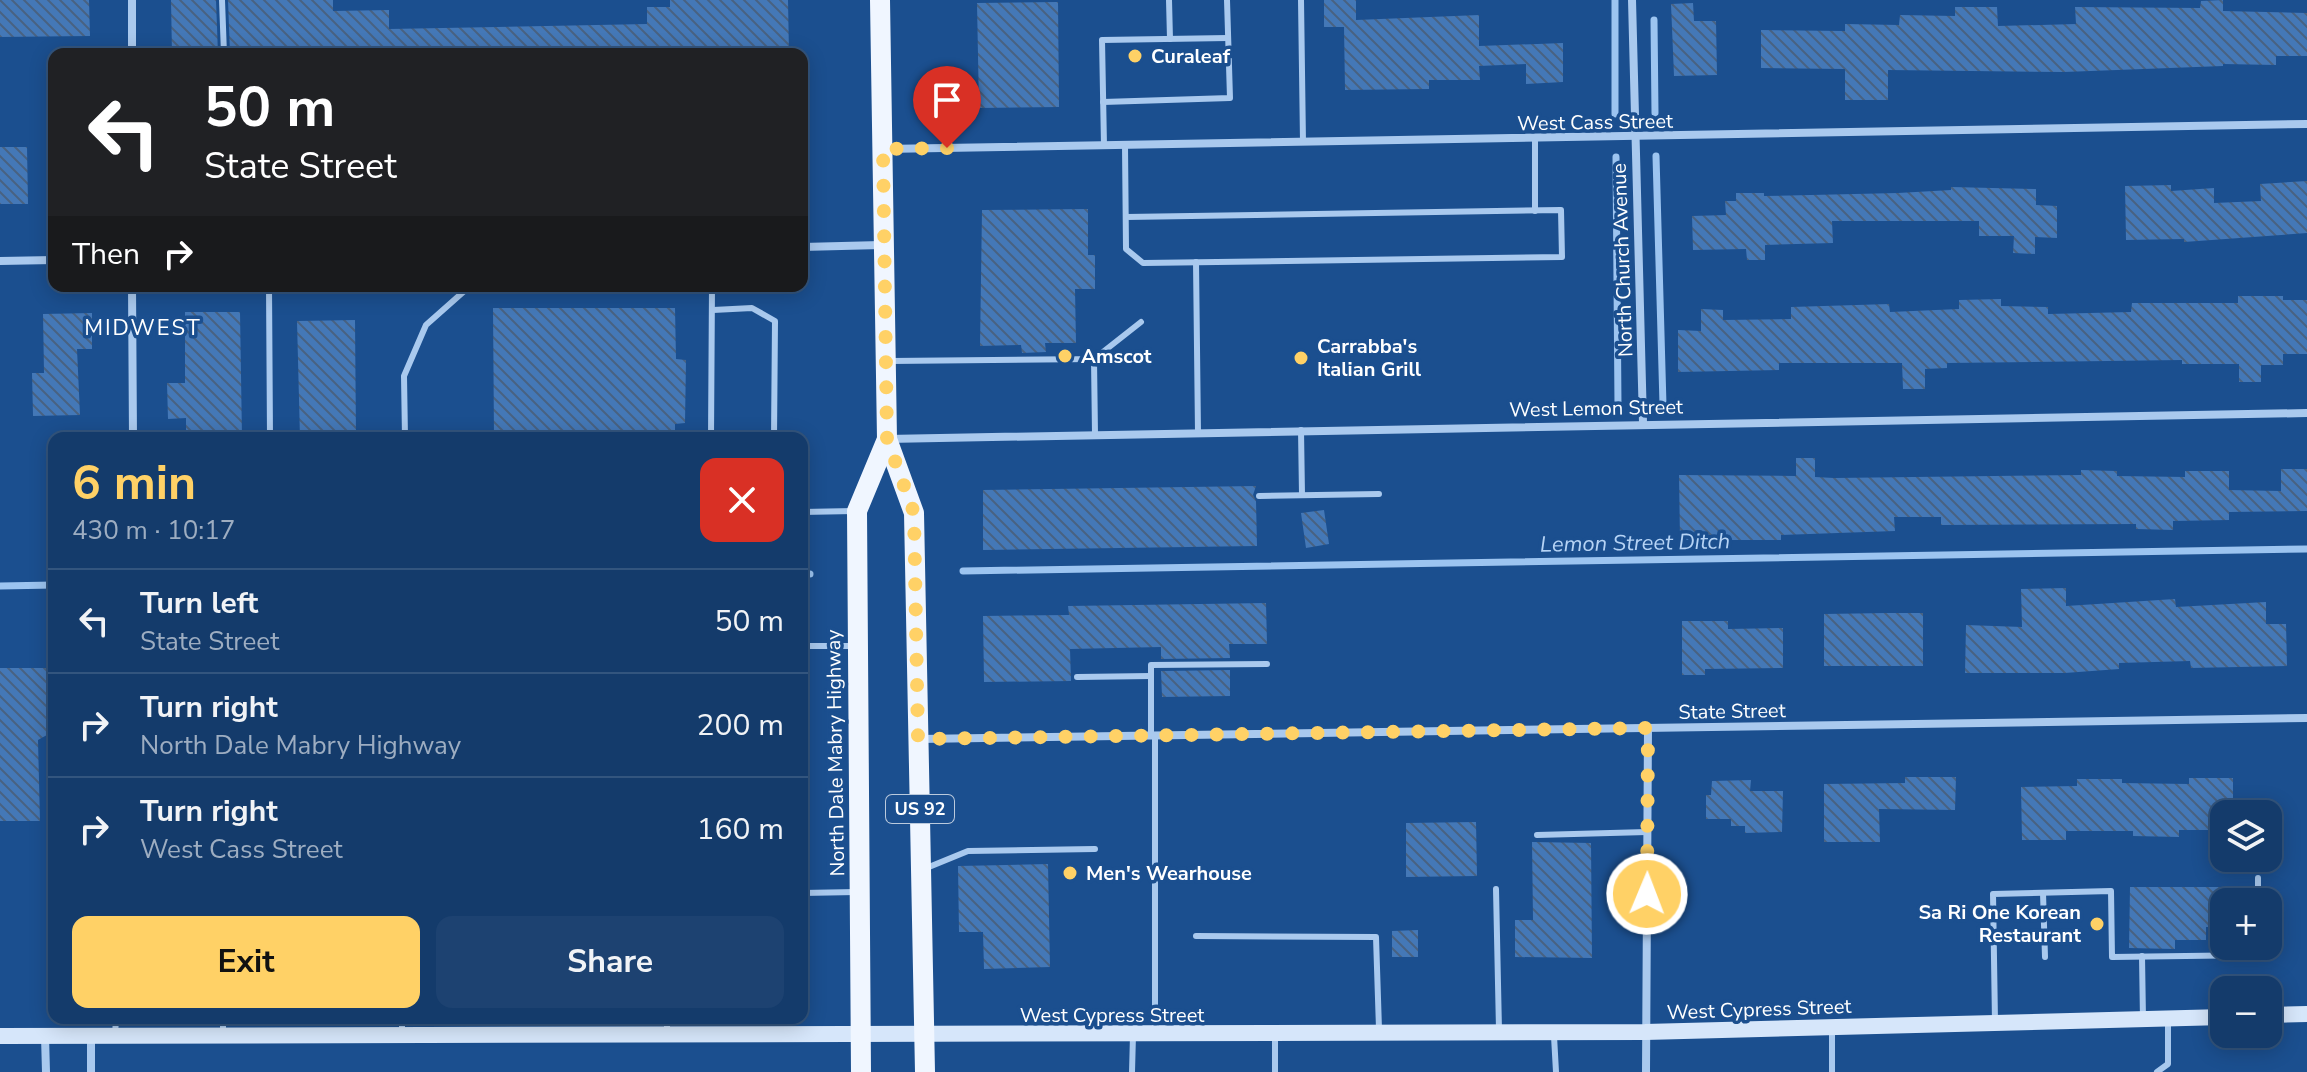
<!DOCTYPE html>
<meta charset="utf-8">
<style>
:root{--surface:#143b6b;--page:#1d4271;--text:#f1f3f6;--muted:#9dadc1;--line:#33557e;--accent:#ffd166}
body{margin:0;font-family:"Nunito Sans",sans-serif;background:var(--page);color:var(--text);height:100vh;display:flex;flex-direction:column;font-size:30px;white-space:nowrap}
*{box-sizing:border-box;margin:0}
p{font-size:26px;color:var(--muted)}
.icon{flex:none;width:44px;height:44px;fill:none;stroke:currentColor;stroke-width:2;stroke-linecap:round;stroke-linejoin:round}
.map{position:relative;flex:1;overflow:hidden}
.details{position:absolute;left:48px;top:432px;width:760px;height:592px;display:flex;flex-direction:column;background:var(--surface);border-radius:16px;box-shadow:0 4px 20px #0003,0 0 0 2px var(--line)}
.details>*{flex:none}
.hud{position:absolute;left:48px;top:48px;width:760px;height:244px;border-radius:16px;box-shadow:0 4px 20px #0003,0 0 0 2px var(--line);background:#202124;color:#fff;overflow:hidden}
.controls{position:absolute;left:2210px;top:800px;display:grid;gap:16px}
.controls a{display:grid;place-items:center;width:72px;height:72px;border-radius:16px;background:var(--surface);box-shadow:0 4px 20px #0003,0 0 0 2px var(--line);font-size:40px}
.pin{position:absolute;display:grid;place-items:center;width:68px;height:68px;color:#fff;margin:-82px -34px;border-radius:50% 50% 50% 0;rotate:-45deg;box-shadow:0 0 8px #0007}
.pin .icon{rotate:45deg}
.me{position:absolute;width:88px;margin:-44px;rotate:1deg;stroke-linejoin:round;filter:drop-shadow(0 0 6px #0008)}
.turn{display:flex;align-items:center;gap:28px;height:168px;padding:0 24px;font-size:36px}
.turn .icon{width:104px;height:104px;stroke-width:2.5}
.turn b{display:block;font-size:56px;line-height:68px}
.then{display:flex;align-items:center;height:76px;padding:0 24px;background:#0003;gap:16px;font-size:30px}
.round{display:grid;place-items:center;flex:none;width:84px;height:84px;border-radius:16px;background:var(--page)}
.head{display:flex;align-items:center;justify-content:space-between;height:136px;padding:0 24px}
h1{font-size:48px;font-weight:700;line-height:60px;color:var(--accent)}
.cta{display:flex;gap:16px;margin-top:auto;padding:16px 24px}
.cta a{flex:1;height:92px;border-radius:16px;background:var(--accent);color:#111;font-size:32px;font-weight:700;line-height:92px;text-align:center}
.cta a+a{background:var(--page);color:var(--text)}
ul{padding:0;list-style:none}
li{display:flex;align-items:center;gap:24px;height:104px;padding:0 24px;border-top:2px solid var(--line)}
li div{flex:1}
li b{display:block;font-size:30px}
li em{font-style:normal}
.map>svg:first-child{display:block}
</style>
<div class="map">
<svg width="2307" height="1072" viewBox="0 0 2307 1072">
<defs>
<pattern id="building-back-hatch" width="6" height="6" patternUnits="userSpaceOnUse" patternTransform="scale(2)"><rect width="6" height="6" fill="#4478b7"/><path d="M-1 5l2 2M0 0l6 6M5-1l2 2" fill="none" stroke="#486282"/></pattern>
</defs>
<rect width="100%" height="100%" fill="#1b4f8f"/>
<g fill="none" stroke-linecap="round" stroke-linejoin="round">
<g stroke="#9cc4f0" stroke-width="7">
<path d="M1615,0V114"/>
<path d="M1654,20L1655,113"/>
<path d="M1656,156L1663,405"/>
<path d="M1616,157L1618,406"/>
<path d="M963,571L2307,549"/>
<path d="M802,574H810"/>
<path d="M0,586L54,585"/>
</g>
</g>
<g fill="url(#building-back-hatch)">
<path d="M0,0H89L90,36L0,37Z"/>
<path d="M171,0H216L218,54H172Z"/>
<path d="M228,0H333V11L389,10V29L647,24V7H670V0H788L789,54H230Z"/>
<path d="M1324,0H1356V20L1479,15V46L1563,43V82L1526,84V64L1479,66L1480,80H1429V89L1345,90L1344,27H1324Z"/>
<path d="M2223,0V11L2307,13V56H2276V65L2223,64V66L2064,72L1888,70V100H1845V69L1761,68V30L1845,31V24L1899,25L1900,15L1955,16V7H1997L1998,26L2076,24L2075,7L2200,8L2201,1Z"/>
<path d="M1058,2L1059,107L979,108L977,3Z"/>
<path d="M1693,3L1694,21H1716L1717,75L1674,76L1671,4Z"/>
<path d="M0,147H27L28,204H0Z"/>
<path d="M2307,181V233L2184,242V239L2126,240L2125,186L2171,185V191L2214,188V203L2261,201L2260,184Z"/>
<path d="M1951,187L2036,189V205L2057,206V238L2035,237V254L2013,253L2014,236H1979V221H1832L1833,243L1765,245V260H1747L1746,249L1693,250L1692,216L1726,215L1725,201H1736V193H1764V196L1898,193L1951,190Z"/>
<path d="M1088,209V255H1095V289H1075L1076,343H1045L1046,352L1022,353L1021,345L980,346L982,210Z"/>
<path d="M2238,296H2283V300H2307V354H2283V365H2261V382H2239V364H2182V360L1947,363V368L1925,369V389H1903L1902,363H1779V370L1678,372V330L1701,331V309L1723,310V320L1791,319V307L1889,304L1890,312L1959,309V300L2001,299V306L2048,307V314L2131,312L2132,303H2238Z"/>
<path d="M493,308H675L676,359L686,360L685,423L675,424V438H494Z"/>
<path d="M185,312H240L242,438H186V418L168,419L167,383H185Z"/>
<path d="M92,313V349H77L80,415L33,416L32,373H44L43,314Z"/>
<path d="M355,320L356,438H300L297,321Z"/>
<path d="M1796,458H1815V477L1834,478L2081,475V470L2117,471V476L2185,477V471H2229V490L2281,491V469H2307V511L2229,512V520L2173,521V530L2136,529V524L1941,525V517H1894L1895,531L1781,535V540H1680L1679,475L1796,476Z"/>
<path d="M1256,486L1253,495L1256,501L1257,546L983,550V490Z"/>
<path d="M1324,510L1329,544L1306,548L1301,513Z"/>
<path d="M2066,588V606L2175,599L2176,607L2266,602V624H2286L2287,666L2191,668L2190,661L2119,663V669L2065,673H1965L1966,625L2022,627L2021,589Z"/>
<path d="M1266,603L1267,644H1229L1230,658L1161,659V647L1070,649L1071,681L984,682L983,616L1069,615L1068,606Z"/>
<path d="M1886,613H1923V666H1824V614Z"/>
<path d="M1682,621H1728V629L1783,628V668L1705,669V675H1682Z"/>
<path d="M0,668H54V731L38,740L40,821H0Z"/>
<path d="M1230,670V696L1162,697L1161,671Z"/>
<path d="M1905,777H1956L1955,810L1879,809L1880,842H1824V784L1905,783Z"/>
<path d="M2189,778H2233V814H2224V830H2179V837L2133,836V831H2066V840H2022L2021,787L2077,786V779H2122V783L2189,784Z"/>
<path d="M1751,780L1750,791H1783L1782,832L1745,833V826H1731V819H1706V795H1711L1712,781Z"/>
<path d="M1476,822L1477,876L1406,877V823Z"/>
<path d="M1532,842L1591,843L1592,958L1515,957V920H1533Z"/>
<path d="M1048,864L1050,967L984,969L983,932H959L958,866Z"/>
<path d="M2130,887H2224V927H2206V940H2175V949L2129,948Z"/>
<path d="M1418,930V957H1392V931Z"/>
</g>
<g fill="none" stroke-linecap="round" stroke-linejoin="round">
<g stroke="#a9c9ee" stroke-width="6">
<path d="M222,0L224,54"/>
<path d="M1169,0L1170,39"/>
<path d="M1301,0L1303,142"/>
<path d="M1103,102L1230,98L1227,0"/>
<path d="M1535,139V211"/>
<path d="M1104,146L1102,40L1228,38"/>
<path d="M1125,146L1126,249L1143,263L1562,257L1561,210L1126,217"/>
<path d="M1196,262L1198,433"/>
<path d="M269,286L270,438"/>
<path d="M713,310L752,308L775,321L774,438"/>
<path d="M1094,359L1095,435"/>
<path d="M890,361L1094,359L1141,322"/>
<path d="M1301,430L1302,495"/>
<path d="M405,438L404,376L426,325L470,286"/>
<path d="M711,438L712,286"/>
<path d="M1259,496L1379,494"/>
<path d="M802,512L854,511"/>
<path d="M802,646H854"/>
<path d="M1077,677L1151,676"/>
<path d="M1151,736V665L1267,664"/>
<path d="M1537,835L1647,832"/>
<path d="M924,869L968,851L1095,849"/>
<path d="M2258,878V902"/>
<path d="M1496,889L1499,1030"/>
<path d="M802,893L856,892"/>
<path d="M2043,893L2045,957"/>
<path d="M1196,936L1376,937L1379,1029"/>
<path d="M2142,956L2143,1019"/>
<path d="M402,1018V1034"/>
<path d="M667,1018V1033"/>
<path d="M1995,1022L1993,894L2111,891L2112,957L2259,955V946"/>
<path d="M1155,1031V736"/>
<path d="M1275,1034V1072"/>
<path d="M223,1035V1018"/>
<path d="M115,1036L116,1018"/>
<path d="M1554,1036L1556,1072"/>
<path d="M1132,1072L1133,1035"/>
<path d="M1832,1072V1027"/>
<path d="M2157,1072L2168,1064V1022"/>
</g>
<g stroke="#a9c9ee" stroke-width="8">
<path d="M1632,0L1643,423"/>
<path d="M132,54V0"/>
<path d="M884,149L2307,124"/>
<path d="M802,247L881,245"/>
<path d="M0,261L54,260"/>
<path d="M132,286L133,438"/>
<path d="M887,439L2307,413"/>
<path d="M919,739L2307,718"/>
<path d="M45,1036L46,1072"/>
<path d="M91,1036V1072"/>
<path d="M1646,1072L1648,728"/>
</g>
<g stroke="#d6e6fa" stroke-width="16">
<path d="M2268,1015L2307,1014"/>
<path d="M0,1036L1645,1032L2224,1017"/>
</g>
<g stroke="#f0f6ff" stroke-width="20">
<path d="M880,0L887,439L914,513L925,1072"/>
<path d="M861,1072L857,511L887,439"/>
</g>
</g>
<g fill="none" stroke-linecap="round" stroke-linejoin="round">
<path stroke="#ffd166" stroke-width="14" stroke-dasharray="0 25.2" d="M947,148L883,149L887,439L914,513L918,739L1648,728L1647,894"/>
</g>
<g fill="#ffd166" stroke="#1b4f8f" stroke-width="3">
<circle cx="1135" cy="56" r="8"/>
<circle cx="1065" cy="356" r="8"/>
<circle cx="1301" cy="358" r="8"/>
<circle cx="1070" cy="873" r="8"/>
<circle cx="2097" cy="924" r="8"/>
</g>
<g text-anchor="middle" stroke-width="7" stroke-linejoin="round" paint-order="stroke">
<rect fill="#1b4f8f" stroke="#bbcadd" stroke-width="2" x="886" y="795" width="68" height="28" rx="6"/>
<g font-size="18" font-weight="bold" fill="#fff">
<text x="920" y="815">US 92</text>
</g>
<g font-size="20" font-weight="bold" fill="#fff" stroke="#1b4f8f" text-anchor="start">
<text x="1151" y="63">Curaleaf</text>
<text x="1317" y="353">Carrabba's<tspan x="1317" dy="23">Italian Grill</tspan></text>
<text x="1081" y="363">Amscot</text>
<text x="1086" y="880">Men's Wearhouse</text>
<text x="2081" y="919" text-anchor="end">Sa Ri One Korean<tspan x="2081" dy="23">Restaurant</tspan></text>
</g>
<g font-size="20" fill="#fff" stroke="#1b4f8f">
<text transform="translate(1595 122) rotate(-1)" y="7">West Cass Street</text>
<text transform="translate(1622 260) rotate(-92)" y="7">North Church Avenue</text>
<text transform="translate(1596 408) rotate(-1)" y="7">West Lemon Street</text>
<text transform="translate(1732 711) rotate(-1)" y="7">State Street</text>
<text transform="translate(835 753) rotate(-91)" y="7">North Dale Mabry Highway</text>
<text transform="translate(1759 1009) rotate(-2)" y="7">West Cypress Street</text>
<text x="1112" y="1022">West Cypress Street</text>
</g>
<g font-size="22" letter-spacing="2" fill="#fff" stroke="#1b4f8f">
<text x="143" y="335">MIDWEST</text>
</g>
<g font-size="22" font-style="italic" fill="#b5d3f5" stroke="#1b4f8f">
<text transform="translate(1635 542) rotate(-1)" y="8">Lemon Street Ditch</text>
</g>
</g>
</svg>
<div class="controls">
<a><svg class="icon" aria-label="layers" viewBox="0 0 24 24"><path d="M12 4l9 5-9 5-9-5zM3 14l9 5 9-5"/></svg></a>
<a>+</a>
<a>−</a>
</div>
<div class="pin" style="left:947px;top:148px;background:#d93025"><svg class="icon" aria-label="arrive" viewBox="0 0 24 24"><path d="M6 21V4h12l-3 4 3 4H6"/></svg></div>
<svg class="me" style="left:1647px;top:894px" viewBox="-20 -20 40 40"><circle r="17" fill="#ffd166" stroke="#fff" stroke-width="3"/><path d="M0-11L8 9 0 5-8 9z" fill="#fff"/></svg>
<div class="hud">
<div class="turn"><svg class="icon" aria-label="left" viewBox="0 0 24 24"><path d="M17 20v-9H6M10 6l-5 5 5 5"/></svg><div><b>50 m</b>State Street</div></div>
<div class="then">Then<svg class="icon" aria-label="right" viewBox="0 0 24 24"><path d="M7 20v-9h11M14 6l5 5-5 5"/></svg></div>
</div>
<section class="details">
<div class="head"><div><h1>6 min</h1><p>430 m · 10:17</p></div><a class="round" style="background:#d93025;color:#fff"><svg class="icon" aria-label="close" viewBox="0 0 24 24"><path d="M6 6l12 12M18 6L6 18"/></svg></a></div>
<ul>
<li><svg class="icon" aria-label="left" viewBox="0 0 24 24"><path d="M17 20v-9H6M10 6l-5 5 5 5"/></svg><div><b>Turn left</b><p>State Street</p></div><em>50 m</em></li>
<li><svg class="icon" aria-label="right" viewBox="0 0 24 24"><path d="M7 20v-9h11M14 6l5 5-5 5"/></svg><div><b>Turn right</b><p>North Dale Mabry Highway</p></div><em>200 m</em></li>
<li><svg class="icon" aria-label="right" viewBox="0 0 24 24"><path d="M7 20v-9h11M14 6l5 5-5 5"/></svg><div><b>Turn right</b><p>West Cass Street</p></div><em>160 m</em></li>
</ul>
<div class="cta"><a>Exit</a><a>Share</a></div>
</section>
</div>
